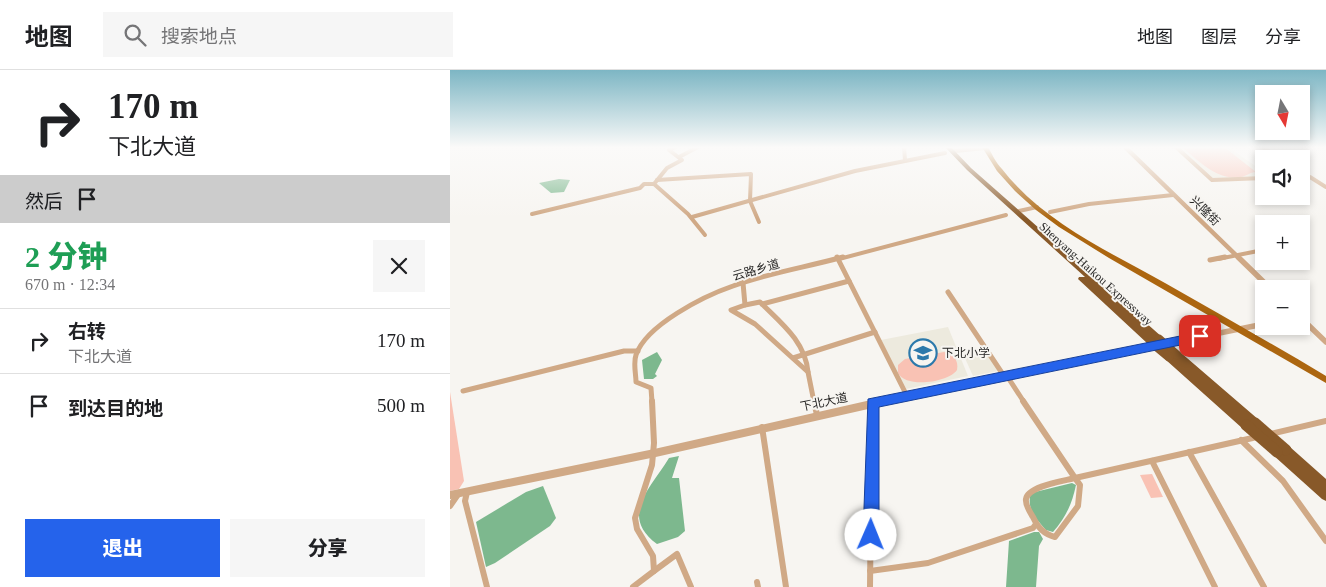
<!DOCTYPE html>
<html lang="zh">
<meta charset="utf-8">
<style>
:root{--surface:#fff;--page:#f6f6f6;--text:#202124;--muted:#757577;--line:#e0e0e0;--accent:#2563eb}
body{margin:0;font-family:"Times New Roman","Noto Sans SC",serif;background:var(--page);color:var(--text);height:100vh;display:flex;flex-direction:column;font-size:19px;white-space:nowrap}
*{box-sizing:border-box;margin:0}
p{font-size:16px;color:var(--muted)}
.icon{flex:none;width:28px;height:28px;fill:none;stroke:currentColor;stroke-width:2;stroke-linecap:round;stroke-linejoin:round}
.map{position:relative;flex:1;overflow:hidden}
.drawer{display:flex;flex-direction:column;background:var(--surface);width:450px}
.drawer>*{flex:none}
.guide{background:#fff;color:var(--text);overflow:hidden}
.needle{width:32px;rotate:170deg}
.fabs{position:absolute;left:805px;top:15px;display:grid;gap:10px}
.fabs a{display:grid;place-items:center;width:55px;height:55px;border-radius:0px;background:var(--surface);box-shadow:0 2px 8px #0003;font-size:25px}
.pin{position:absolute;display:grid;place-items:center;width:42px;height:42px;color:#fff;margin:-21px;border-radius:10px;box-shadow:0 2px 8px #0006}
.me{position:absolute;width:55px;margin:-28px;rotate:1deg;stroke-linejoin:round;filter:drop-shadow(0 0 4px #0008)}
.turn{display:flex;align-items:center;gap:18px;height:105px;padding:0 25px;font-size:22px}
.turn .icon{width:65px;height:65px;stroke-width:2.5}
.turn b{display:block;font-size:35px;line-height:42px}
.then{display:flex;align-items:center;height:48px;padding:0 25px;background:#0003;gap:10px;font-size:19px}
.round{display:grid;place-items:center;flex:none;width:52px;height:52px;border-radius:0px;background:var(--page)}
.head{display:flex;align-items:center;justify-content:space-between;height:85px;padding:0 25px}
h1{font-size:30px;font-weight:800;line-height:38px;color:#1e9e55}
.button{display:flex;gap:10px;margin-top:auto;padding:10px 25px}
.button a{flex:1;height:58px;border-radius:0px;background:var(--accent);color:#fff;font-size:20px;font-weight:800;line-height:58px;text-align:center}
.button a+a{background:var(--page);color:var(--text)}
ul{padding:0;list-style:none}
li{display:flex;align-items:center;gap:15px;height:65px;padding:0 25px;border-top:1px solid var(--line)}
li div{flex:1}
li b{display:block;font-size:19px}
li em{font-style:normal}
header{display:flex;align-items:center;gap:30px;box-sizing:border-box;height:70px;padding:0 25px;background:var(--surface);border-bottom:1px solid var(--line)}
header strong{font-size:24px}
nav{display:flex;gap:28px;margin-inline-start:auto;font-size:18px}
.search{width:350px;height:45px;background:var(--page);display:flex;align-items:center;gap:12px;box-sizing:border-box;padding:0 18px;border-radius:0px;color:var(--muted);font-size:19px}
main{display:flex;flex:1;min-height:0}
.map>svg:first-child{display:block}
</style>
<header>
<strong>地图</strong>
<div class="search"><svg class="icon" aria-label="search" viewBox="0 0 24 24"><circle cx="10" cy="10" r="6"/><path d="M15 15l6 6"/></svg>搜索地点</div>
<nav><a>地图</a><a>图层</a><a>分享</a></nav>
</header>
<main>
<section class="drawer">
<div class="guide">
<div class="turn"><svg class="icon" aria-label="right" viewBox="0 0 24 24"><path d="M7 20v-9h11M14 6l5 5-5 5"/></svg><div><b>170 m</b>下北大道</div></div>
<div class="then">然后<svg class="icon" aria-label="arrive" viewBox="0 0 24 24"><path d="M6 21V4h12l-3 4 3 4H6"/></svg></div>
</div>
<div class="head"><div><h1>2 分钟</h1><p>670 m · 12:34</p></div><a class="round"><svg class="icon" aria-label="close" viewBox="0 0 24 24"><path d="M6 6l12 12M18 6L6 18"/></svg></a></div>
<ul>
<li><svg class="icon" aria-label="right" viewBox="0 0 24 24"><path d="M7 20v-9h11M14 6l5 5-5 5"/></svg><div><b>右转</b><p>下北大道</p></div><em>170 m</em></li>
<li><svg class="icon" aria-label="arrive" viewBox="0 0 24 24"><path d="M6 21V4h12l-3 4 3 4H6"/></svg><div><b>到达目的地</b></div><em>500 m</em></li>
</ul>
<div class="button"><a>退出</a><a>分享</a></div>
</section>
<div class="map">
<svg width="876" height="517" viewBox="0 0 876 517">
<rect width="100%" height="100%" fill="#f7f5f1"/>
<g fill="#edeade">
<path d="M727,77H778L814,102V108L762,109Z"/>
<path d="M498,257L518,306L456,319L431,270Z"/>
<path d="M538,281L548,301L523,306L514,286Z"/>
</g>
<g fill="#f9c2b4">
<path d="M732,77H774L806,102C800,102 797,106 791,107C767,111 749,91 732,77Z"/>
<path d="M494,282C503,284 509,290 507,300C499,312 456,319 448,303V295L455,289Z"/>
<path d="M0,322L14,411L9,419L0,421Z"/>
<path d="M702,404L713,427L701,428L690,405Z"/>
</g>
<g fill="#7db88e">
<path d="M109,109L120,110L114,122L101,123L89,113Z"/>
<path d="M207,282L212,290L205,304L207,306L203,309H194L192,290Z"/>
<path d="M229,386L222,408H229L235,461L228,467L207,474C168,445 202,417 219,388Z"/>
<path d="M622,413L626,415C622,434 616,447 603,462L596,460C586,449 576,438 581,423Z"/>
<path d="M93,416L106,448L100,456L45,493L36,497L26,452L76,422Z"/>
<path d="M584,462H589L593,469L589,476L586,517H556L559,471Z"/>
</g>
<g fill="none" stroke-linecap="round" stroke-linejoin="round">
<g stroke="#d0a986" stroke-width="4">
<path d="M226,77L219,80L232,90L217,98L204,114L238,144L255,165"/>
<path d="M454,77L455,90"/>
<path d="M726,77L762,110L814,108"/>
<path d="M812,77L831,89"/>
<path d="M505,81L535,78"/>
<path d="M229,87L248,77"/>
<path d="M851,107H860L876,117"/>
<path d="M207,110L301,104L300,131L309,152"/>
<path d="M569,141L587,137"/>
<path d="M600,142L639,134L723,125"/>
<path d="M82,144L190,118L194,114H204"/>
<path d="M242,147L405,101L495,83"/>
<path d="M389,189L556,145"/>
<path d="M768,189L808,181"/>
</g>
<g stroke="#d0a986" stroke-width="5">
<path d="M387,187L457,326"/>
<path d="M760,190L775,187"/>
<path d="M293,213L295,235L281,240L305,254L358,302L364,332"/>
<path d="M498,222L554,306"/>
<path d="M312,234L399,211"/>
<path d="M295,235L310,232C331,253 355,271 358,302"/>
<path d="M343,288L425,262"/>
<path d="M557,306L574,332"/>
<path d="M13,321L174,281H188"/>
<path d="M202,332L201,318L186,312C186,304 183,293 186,285C196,255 254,226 283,216C318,203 357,197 393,187"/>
</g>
<g stroke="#d0a986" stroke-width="6">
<path d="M364,331L367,345"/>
<path d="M573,331L625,408L807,367"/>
<path d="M312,357L336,517"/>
<path d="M820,364L876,351"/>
<path d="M791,370L833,411L876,471"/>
<path d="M739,382L814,517"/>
<path d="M702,391L765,517"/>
<path d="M625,408L630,415L628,436L605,467C594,464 588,458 583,447C580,442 575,435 576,429C578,416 614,411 625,408Z"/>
<path d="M17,422L15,431L37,517"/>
<path d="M0,436L9,423"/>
<path d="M204,501L227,484L241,517"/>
<path d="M420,501L478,493L583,458L586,454"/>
<path d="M307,512L308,517"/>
<path d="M183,517L204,501L203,486L187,459L185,448L202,395L204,373L202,331"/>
<path d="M420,517L422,333"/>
</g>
<path stroke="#d0a986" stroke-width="4.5" d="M675,77L790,189"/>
<g stroke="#d0a986" stroke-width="5.5">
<path d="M788,187L821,219"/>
<path d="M851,248L876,272"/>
<path d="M429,332L814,254"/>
</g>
<path stroke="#d0a986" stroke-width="8" d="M0,425L205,383L435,331"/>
<path fill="#ac6610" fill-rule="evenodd" d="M532,77H538C542,84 546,93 552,99C593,152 658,181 715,213C769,244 823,274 876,306V313L659,188L609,157L586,140L565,121L547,101Z"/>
<g fill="#885929" fill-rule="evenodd">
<path d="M495,77H501L521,98L712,267L713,269L712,271L709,272L705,270V272L704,274H698L628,209L629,207H635L517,100Z"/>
<path d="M727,281L730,282L809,350L810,353L809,356L805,358L801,356L800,358L796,360L792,358L716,290L714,287L716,284L719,283L723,285L724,282Z"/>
<path d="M836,375L840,377L876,409V431L872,429L823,385L822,382L823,379L827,377L831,379L832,377Z"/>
</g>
<g stroke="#885929" stroke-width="9">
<path d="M709,269L727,285"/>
<path d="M701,272L719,287"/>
</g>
<g stroke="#885929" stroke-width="11">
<path d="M805,353L836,380"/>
<path d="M796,355L827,382"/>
</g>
</g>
<linearGradient id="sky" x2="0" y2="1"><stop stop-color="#7db6c4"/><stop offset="0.52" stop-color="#fbfaf9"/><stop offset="1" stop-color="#fbfaf9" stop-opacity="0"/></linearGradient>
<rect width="876" height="149" fill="url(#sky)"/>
<path fill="#2563eb" stroke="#184099" d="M750,262L756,266L750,271L429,337V465L426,471L421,473L415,471L413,465L418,329Z"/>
<defs>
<g id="school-ring" transform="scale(1.4375)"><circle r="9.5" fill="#f7f5f1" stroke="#2c79ab" stroke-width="1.5"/><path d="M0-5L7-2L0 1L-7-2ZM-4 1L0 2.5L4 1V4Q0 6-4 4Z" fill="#2c79ab"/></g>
</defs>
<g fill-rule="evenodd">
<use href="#school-ring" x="473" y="283"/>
</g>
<g text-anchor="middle" stroke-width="4" stroke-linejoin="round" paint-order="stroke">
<g font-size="12" fill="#282726" stroke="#f7f5f1">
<text transform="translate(755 141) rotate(44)" y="4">兴隆街</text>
<text transform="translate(306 200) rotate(-16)" y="4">云路乡道</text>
<text transform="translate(646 204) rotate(42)" y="4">Shenyang-Haikou Expressway</text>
<text transform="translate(374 332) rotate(-12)" y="4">下北大道</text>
</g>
<g font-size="12" fill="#282726" stroke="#f7f5f1" text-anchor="start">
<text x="492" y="287">下北小学</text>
</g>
</g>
</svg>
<div class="fabs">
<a><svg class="needle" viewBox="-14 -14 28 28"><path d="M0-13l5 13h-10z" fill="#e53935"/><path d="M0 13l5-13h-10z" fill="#757577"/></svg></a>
<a><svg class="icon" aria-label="sound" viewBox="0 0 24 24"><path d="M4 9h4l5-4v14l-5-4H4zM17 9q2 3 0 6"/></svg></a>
<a>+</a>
<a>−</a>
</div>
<div class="pin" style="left:750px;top:266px;background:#d93025"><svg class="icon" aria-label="arrive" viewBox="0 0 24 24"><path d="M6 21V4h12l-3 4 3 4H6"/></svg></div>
<svg class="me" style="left:421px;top:465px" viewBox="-20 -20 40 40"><circle r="19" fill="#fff"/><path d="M0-13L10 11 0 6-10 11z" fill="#2563eb"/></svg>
</div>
</main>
